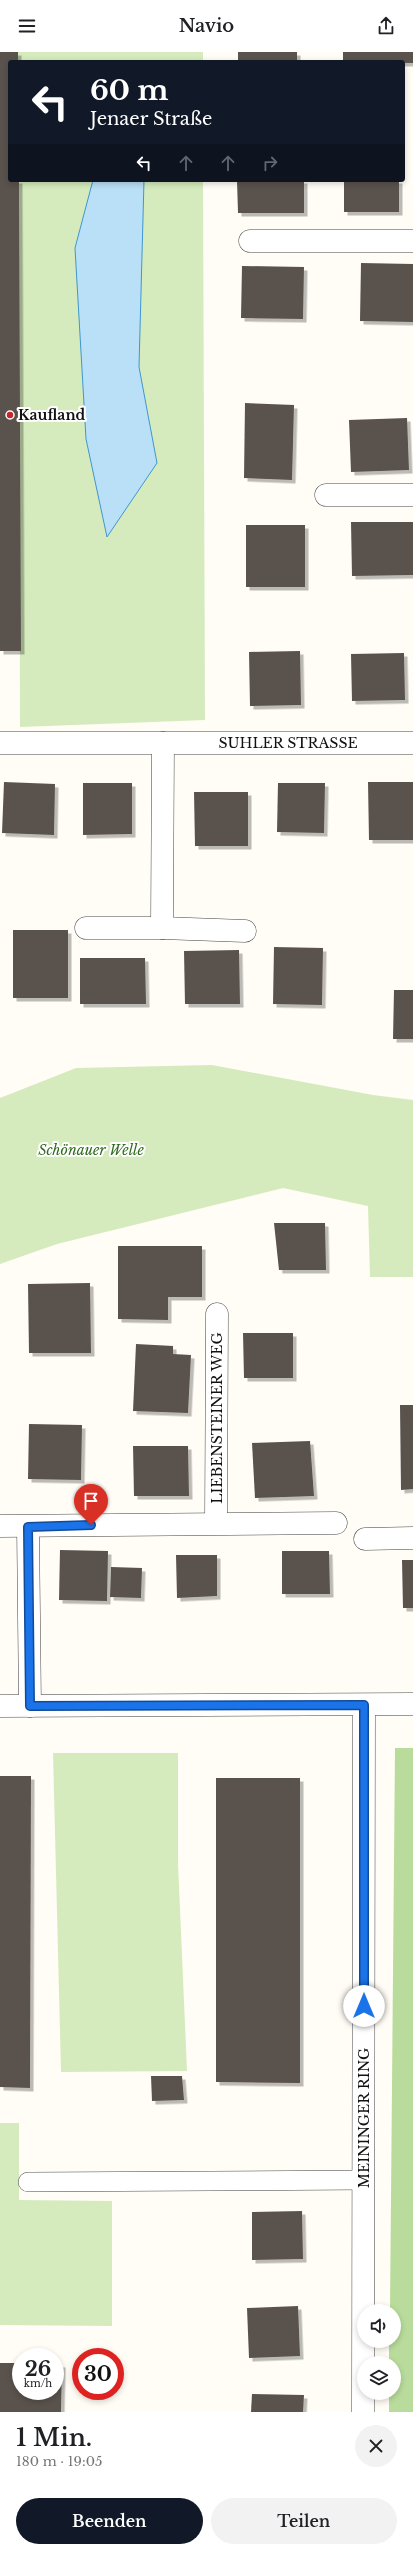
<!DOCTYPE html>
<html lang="de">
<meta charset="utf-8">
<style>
:root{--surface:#fff;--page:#f2f2f2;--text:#202124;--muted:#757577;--accent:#111827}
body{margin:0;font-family:"Libre Baskerville",serif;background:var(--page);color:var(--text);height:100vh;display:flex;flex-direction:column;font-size:15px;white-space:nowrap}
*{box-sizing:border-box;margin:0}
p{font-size:13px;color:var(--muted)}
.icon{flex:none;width:22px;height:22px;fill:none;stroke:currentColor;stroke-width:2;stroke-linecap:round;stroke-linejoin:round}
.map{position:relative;height:2360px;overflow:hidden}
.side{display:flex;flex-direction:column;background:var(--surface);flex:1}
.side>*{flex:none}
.hud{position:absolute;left:8px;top:8px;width:397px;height:122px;border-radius:4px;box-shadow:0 2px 6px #0003;background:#111827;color:#fff;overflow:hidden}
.fabs{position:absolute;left:357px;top:2252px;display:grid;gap:8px}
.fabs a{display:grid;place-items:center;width:44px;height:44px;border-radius:50%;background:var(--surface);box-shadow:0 2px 6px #0003;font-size:20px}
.speed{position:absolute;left:12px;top:2296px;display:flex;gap:8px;font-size:20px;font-weight:700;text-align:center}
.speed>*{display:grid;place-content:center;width:52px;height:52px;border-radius:50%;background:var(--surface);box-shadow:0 2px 6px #0003;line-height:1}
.speed small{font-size:10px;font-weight:400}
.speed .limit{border:6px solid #d22;background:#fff;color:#111}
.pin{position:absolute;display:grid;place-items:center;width:34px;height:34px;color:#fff;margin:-41px -17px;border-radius:50% 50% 50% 0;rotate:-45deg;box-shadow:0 0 4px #0007}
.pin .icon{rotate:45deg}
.me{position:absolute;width:44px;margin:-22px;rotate:0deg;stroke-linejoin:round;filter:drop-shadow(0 0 3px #0008)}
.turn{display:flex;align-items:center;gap:14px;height:84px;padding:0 16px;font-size:18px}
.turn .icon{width:52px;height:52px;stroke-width:2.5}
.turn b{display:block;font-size:28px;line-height:34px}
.lanes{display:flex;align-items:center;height:38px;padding:0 16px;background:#0003;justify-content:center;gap:20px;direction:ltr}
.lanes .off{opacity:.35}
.round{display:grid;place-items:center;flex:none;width:42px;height:42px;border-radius:21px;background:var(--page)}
.summary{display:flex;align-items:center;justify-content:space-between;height:68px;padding:0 16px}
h1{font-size:24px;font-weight:600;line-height:30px}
.primary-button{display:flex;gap:8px;margin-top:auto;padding:8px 16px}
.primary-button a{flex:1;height:46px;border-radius:24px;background:var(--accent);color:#fff;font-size:16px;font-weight:600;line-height:46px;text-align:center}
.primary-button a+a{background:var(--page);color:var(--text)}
header{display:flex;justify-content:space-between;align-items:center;height:52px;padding:0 16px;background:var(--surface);font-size:18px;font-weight:600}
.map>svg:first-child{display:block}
</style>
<header><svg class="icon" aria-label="menu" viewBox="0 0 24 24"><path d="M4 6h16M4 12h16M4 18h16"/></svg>Navio<svg class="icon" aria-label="share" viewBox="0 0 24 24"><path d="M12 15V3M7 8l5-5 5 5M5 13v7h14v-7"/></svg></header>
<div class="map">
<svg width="413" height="2360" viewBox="0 0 413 2360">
<defs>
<filter id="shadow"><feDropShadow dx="3.5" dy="3.5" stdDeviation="0" flood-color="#0004"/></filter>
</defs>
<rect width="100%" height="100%" fill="#fffdf5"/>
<g fill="#d5ebbd">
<rect x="18" y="0" width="185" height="10"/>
<path d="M19,128H203L205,668L20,675Z"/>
<path d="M212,1013L373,1043L413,1048V1225H370L368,1154L283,1136L57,1192L0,1212V1046L76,1016Z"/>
<path d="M53,1701H178V1811L187,2019L61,2020Z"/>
<path d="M0,2071H19V2148L112,2149V2274L0,2273Z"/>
</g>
<path fill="#b9dc9c" d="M395,1696H413V2360H389V2341H394V2311H389V2289H394V2259H390Z"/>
<path fill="#b9e0f7" stroke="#3f96cf" d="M93,128H144L139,315L157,411L107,485L86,387L75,196Z"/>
<g fill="#5a524d" filter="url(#shadow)">
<path d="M0,0H18V10H10V128H19L21,599H0Z"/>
<rect x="238" y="0" width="59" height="10"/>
<path d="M343,0H413V11L343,10Z"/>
<path d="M237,128H304V161H238Z"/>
<rect x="344" y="128" width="55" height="32"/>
<path d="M361,211L413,212V270L360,269Z"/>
<path d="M242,214L304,215L303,267L241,266Z"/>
<path d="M245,351L294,353L292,428L244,426Z"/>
<path d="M407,366L409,418L351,420L349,368Z"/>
<path d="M351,470H413V523L352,524Z"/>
<rect x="246" y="473" width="59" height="62"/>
<path d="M300,599L301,653L250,654L249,600Z"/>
<path d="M404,601L405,648L352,649L351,602Z"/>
<path d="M4,730L55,732L54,783L2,781Z"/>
<path d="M368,730H413V788H369Z"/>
<path d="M83,731H132V782L83,783Z"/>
<path d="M278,731H325L324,781L277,780Z"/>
<path d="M194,740H248V794H195Z"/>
<rect x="13" y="878" width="55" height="68"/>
<path d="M274,895L323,896L322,953L273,952Z"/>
<path d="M239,898L240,952H185L184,899Z"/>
<path d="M80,906H145L146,952H80Z"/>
<path d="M394,938H413V987H393Z"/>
<path d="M274,1171H325L326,1218H279Z"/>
<path d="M118,1194H202V1245H168V1268L118,1267Z"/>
<path d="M90,1231L91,1301H29L28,1232Z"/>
<path d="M243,1281H293V1326H244Z"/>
<path d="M136,1292L173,1294V1302L191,1303L188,1361L133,1359Z"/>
<path d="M400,1353H413V1437L401,1438Z"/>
<path d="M29,1372L82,1373L81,1428L28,1427Z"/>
<path d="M310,1389L314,1444L255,1446L252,1391Z"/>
<path d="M133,1394H188L189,1444H134Z"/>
<path d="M60,1498L108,1499L107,1549L59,1548Z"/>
<path d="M282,1499H329L330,1542H282Z"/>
<path d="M176,1503H217V1544L177,1546Z"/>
<path d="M402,1508H413V1556H403Z"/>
<path d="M111,1515L142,1516L141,1546L110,1545Z"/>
<path d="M0,1724H31L30,2036L0,2035Z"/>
<path d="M216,1726H300V2031L216,2030Z"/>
<path d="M151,2024H182L184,2048L152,2049Z"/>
<path d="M302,2159L303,2207L252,2208V2160Z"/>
<path d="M298,2254L300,2304L249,2306L247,2256Z"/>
<path d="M0,2311H21V2339H55V2312H62L61,2360H0Z"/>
<path d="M252,2342L304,2343L303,2360H251Z"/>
</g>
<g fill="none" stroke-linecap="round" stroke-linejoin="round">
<g stroke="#444" stroke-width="20">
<path id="service" d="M28,2130L364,2128"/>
</g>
<g stroke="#444" stroke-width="23">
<g id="minor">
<path d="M250,189H413"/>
<path d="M326,443H413"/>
<path d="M0,691H413"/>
<path d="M86,876H162L163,691"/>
<path d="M162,876L245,879"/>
<path d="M216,1471L217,1262"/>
<path d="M0,1474L336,1471"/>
<path d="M28,1475L30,1654"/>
<path d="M365,1487L413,1486"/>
<path d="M0,1654L413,1652"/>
<path d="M363,2360L364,1653"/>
</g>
</g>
<use href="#service" stroke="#fff" stroke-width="19"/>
<use href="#minor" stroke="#fff" stroke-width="22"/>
</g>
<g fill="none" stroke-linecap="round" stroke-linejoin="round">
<g stroke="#114b97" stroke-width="10">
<path id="route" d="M91,1473L28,1475L30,1654L364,1653V1954"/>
</g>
<use href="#route" stroke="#1a73e8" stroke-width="7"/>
</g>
<circle fill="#c4262e" stroke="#fff" stroke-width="1.5" cx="10" cy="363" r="4"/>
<g text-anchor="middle" stroke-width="4" stroke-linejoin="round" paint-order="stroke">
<g font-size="14" font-weight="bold" fill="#111" stroke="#fff" text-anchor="start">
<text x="18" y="368">Kaufland</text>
</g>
<g font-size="14" fill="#111" stroke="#fff">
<text x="288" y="696">SUHLER STRASSE</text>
<text transform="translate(217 1366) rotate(-90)" y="5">LIEBENSTEINER WEG</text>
<text transform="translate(364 2066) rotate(-90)" y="5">MEININGER RING</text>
</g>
<g font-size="14" font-style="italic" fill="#2f6b1f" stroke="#fff">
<text x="91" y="1103">Schönauer Welle</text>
</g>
</g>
</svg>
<div class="fabs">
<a><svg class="icon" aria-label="sound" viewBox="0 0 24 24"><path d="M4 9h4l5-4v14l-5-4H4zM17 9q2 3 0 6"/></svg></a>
<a><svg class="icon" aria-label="layers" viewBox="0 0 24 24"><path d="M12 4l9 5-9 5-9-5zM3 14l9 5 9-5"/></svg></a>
</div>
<div class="speed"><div>26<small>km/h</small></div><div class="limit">30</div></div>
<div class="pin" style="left:91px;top:1473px;background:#d93025"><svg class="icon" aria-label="arrive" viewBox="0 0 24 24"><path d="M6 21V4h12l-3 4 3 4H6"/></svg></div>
<svg class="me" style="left:364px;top:1954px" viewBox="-20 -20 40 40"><circle r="19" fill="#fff"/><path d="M0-13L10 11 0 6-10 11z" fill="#1a73e8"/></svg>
<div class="hud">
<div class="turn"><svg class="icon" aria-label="left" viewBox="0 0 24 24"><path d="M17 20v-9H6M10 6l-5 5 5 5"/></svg><div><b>60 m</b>Jenaer Straße</div></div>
<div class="lanes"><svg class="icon" aria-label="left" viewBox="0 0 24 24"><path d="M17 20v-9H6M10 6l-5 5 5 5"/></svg><svg class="icon off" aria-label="ahead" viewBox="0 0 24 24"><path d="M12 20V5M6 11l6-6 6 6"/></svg><svg class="icon off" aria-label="ahead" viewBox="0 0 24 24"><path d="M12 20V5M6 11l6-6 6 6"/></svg><svg class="icon off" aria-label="right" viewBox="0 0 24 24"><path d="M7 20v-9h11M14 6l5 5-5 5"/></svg></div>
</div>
</div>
<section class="side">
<div class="summary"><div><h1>1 Min.</h1><p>180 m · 19:05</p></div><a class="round"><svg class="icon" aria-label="close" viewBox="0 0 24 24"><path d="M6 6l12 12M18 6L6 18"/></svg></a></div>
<div class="primary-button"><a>Beenden</a><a>Teilen</a></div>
</section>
